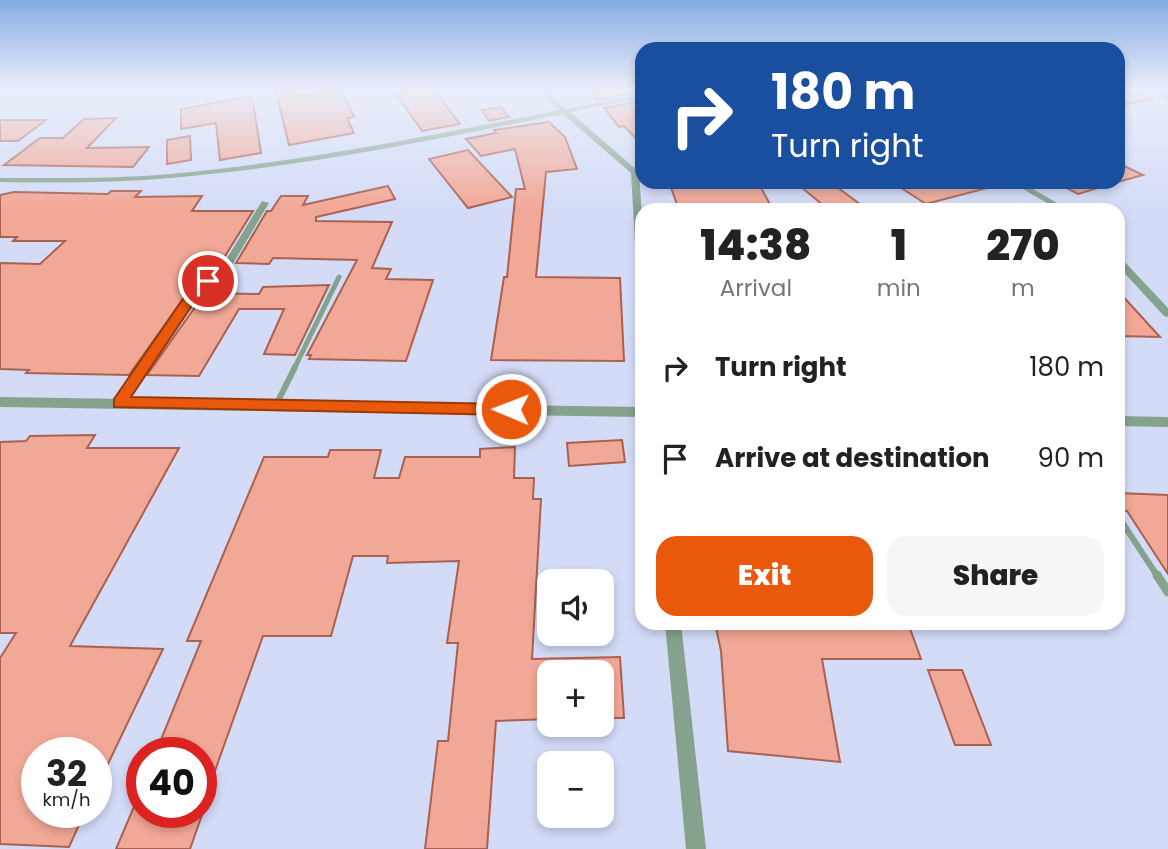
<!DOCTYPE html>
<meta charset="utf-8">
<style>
:root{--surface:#fff;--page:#f6f6f6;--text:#222;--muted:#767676;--accent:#ea580c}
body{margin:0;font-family:Poppins,sans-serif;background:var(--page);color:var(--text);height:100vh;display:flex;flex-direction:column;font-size:26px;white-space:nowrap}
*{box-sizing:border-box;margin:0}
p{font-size:23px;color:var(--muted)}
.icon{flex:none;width:38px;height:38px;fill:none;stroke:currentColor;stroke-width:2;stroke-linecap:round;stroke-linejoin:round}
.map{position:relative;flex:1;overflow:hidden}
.side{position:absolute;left:635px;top:203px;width:490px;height:427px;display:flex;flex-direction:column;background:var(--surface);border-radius:21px;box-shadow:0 4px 10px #0003}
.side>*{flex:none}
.top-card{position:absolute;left:635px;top:42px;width:490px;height:147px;border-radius:21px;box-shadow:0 4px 10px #0003;background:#1a4fa0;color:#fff;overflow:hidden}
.buttons{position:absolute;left:537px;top:569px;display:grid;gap:14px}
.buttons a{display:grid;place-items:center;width:77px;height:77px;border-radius:14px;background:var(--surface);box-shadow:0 4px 10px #0003;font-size:35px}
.speed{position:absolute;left:21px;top:737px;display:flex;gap:14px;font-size:35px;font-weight:700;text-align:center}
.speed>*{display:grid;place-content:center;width:91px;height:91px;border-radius:50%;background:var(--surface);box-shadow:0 4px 10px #0003;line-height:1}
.speed small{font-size:18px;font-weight:400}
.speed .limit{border:10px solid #d22;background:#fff;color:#111}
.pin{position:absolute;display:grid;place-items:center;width:60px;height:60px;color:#fff;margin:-30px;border:4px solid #fff;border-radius:50%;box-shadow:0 2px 7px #0007}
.me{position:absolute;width:77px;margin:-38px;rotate:271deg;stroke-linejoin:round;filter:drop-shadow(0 0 5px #0008)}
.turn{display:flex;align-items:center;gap:24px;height:147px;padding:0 21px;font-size:32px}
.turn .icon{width:91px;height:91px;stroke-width:2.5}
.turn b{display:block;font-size:49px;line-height:60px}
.eta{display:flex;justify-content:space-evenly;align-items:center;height:119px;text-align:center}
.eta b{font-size:42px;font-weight:800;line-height:49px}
.button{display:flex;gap:14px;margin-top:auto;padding:14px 21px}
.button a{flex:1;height:80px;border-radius:21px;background:var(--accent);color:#fff;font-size:28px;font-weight:800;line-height:80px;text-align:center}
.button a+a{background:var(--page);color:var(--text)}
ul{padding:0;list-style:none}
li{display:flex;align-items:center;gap:21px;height:91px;padding:0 21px}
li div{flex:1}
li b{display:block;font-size:26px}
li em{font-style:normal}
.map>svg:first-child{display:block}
</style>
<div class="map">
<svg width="1168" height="849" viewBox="0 0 1168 849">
<rect width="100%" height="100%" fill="#d3dbf7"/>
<g fill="#f2a897" stroke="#aa6151" stroke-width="2">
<path d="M294,90L295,96L341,90L354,117L347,118L354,133L289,145L276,92Z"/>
<path d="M417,90H434L460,124L422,131L396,94Z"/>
<path d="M589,90H642V92L597,100Z"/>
<path d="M1132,91L1152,99L1118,106V94Z"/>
<path d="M252,96L261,153L220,160L216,123L181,129V109Z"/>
<path d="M642,101V145L624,126L619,127L604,108Z"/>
<path d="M501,107L509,117L489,121L482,110Z"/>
<path d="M116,118L87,148L149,147L133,167L4,165L40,138H63L84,119Z"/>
<path d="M0,120H46L18,141H0Z"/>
<path d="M549,122L565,137L577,169L546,172L536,277L620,278L624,361L491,360L504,277H507L516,189H525L515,149L481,156L466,139L496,133L494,130Z"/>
<path d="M190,136L191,160L167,164V140Z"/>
<path d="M468,150L512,197L468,208L429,159Z"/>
<path d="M1118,163L1143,175L1118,182Z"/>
<path d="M669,182H758L773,210H679Z"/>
<path d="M795,182H830L868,210H829Z"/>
<path d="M892,182H995V186L926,204Z"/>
<path d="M1055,182H1108V185L1078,194Z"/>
<path d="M388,186L395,199L316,217V221L392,222L372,268L391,269L386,279L433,280L406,361L309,359L311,355H307L357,260L273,258L269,264L236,263L267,211H271L281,196H308L303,205Z"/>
<path d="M111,191H141L135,197L202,196L192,211H253L222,261L209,263L129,375L26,373L29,370L0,369V263L40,264L65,241H13L17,237H0V195L14,192L108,194Z"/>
<path d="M329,285L295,355L264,354L284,309H239L199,376L147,375L205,293L259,294L263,287Z"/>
<path d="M1118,291L1160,337L1118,336Z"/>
<path d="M95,435L87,448H179L70,646L163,649L96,789V752H37V812H85L69,847L0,844V658L16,633H0V442L26,441L30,436Z"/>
<path d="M622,440L625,462L569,466L567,443Z"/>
<path d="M515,447L514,478H534L533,499H541L532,659L620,657L624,718H602V672H550V719L496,721L487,849H425L438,741H448L458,643H447L459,561L387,563L388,556H353L331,636H263L201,810V752H156L201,641H187L264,457H328L330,450H381L374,478H399L405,457H480V449Z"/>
<path d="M1118,493L1168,495V574L1127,511L1118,510Z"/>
<path d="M715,623H908L921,659H822L840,762L728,751L721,651Z"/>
<path d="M928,670H962L991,745H955Z"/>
<path d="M142,788V812H203L190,849H116Z"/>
</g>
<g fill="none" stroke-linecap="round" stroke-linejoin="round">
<path stroke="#85a28d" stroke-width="5" d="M294,369L339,277"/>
<g stroke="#85a28d" stroke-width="6">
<path d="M276,405L295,367"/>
<path d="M1118,516L1158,577"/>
</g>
<path stroke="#85a28d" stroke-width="9" d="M1157,575L1168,592"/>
<g fill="#85a28d" fill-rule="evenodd">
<path d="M537,90H544L566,109L642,94V98L570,112L639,172L642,216V280L637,277L631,173L563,114C433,140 303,167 170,178C114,183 57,183 0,182V178C57,178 114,179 170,174C302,162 430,136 559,110Z"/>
<path d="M1147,90H1156L1168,95V99Z"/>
<path d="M1011,182H1021L1069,210H1059Z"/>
<path d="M262,201L269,203L231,267L196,297L123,406H115L113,403L115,400L188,293L224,263Z"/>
<path d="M1118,257L1121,258L1168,308V317L1164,316L1118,266Z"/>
<path d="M665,623H681L706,849H686Z"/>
</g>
<g fill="#85a28d" fill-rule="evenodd">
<path d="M0,397L642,407V417L0,407Z"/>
<path d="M1118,416L1168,417V427L1118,426Z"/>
</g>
</g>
<linearGradient id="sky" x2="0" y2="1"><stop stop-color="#85abe3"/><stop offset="0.43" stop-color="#ebeffb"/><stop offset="1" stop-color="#ebeffb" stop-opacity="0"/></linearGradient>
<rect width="1168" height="209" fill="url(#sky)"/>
<path fill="#ea580c" stroke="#983908" stroke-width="2" d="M204,278L215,281L197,298L131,397L511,404L519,409L511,415L114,407V399L187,293Z"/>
</svg>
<div class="buttons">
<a><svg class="icon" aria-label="sound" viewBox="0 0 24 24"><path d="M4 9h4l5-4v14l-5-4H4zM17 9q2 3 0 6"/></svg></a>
<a>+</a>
<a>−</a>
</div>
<div class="speed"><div>32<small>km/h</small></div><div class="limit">40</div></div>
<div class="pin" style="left:208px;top:281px;background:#d93025"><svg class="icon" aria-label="arrive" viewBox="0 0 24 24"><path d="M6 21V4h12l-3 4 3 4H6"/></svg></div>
<svg class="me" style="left:511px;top:409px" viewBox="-20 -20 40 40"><circle r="17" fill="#ea580c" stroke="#fff" stroke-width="3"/><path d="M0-11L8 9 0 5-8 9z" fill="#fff"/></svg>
<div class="top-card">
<div class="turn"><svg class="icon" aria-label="right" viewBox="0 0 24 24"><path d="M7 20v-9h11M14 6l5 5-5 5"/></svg><div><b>180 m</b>Turn right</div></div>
</div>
<section class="side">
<div class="eta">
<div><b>14:38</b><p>Arrival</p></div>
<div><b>1</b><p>min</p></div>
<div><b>270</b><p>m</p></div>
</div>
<ul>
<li><svg class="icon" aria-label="right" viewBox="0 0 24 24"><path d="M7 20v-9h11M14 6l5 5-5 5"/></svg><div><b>Turn right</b></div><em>180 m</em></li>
<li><svg class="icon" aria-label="arrive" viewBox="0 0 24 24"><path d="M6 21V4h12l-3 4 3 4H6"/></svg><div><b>Arrive at destination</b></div><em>90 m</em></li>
</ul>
<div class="button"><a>Exit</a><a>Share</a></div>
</section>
</div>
